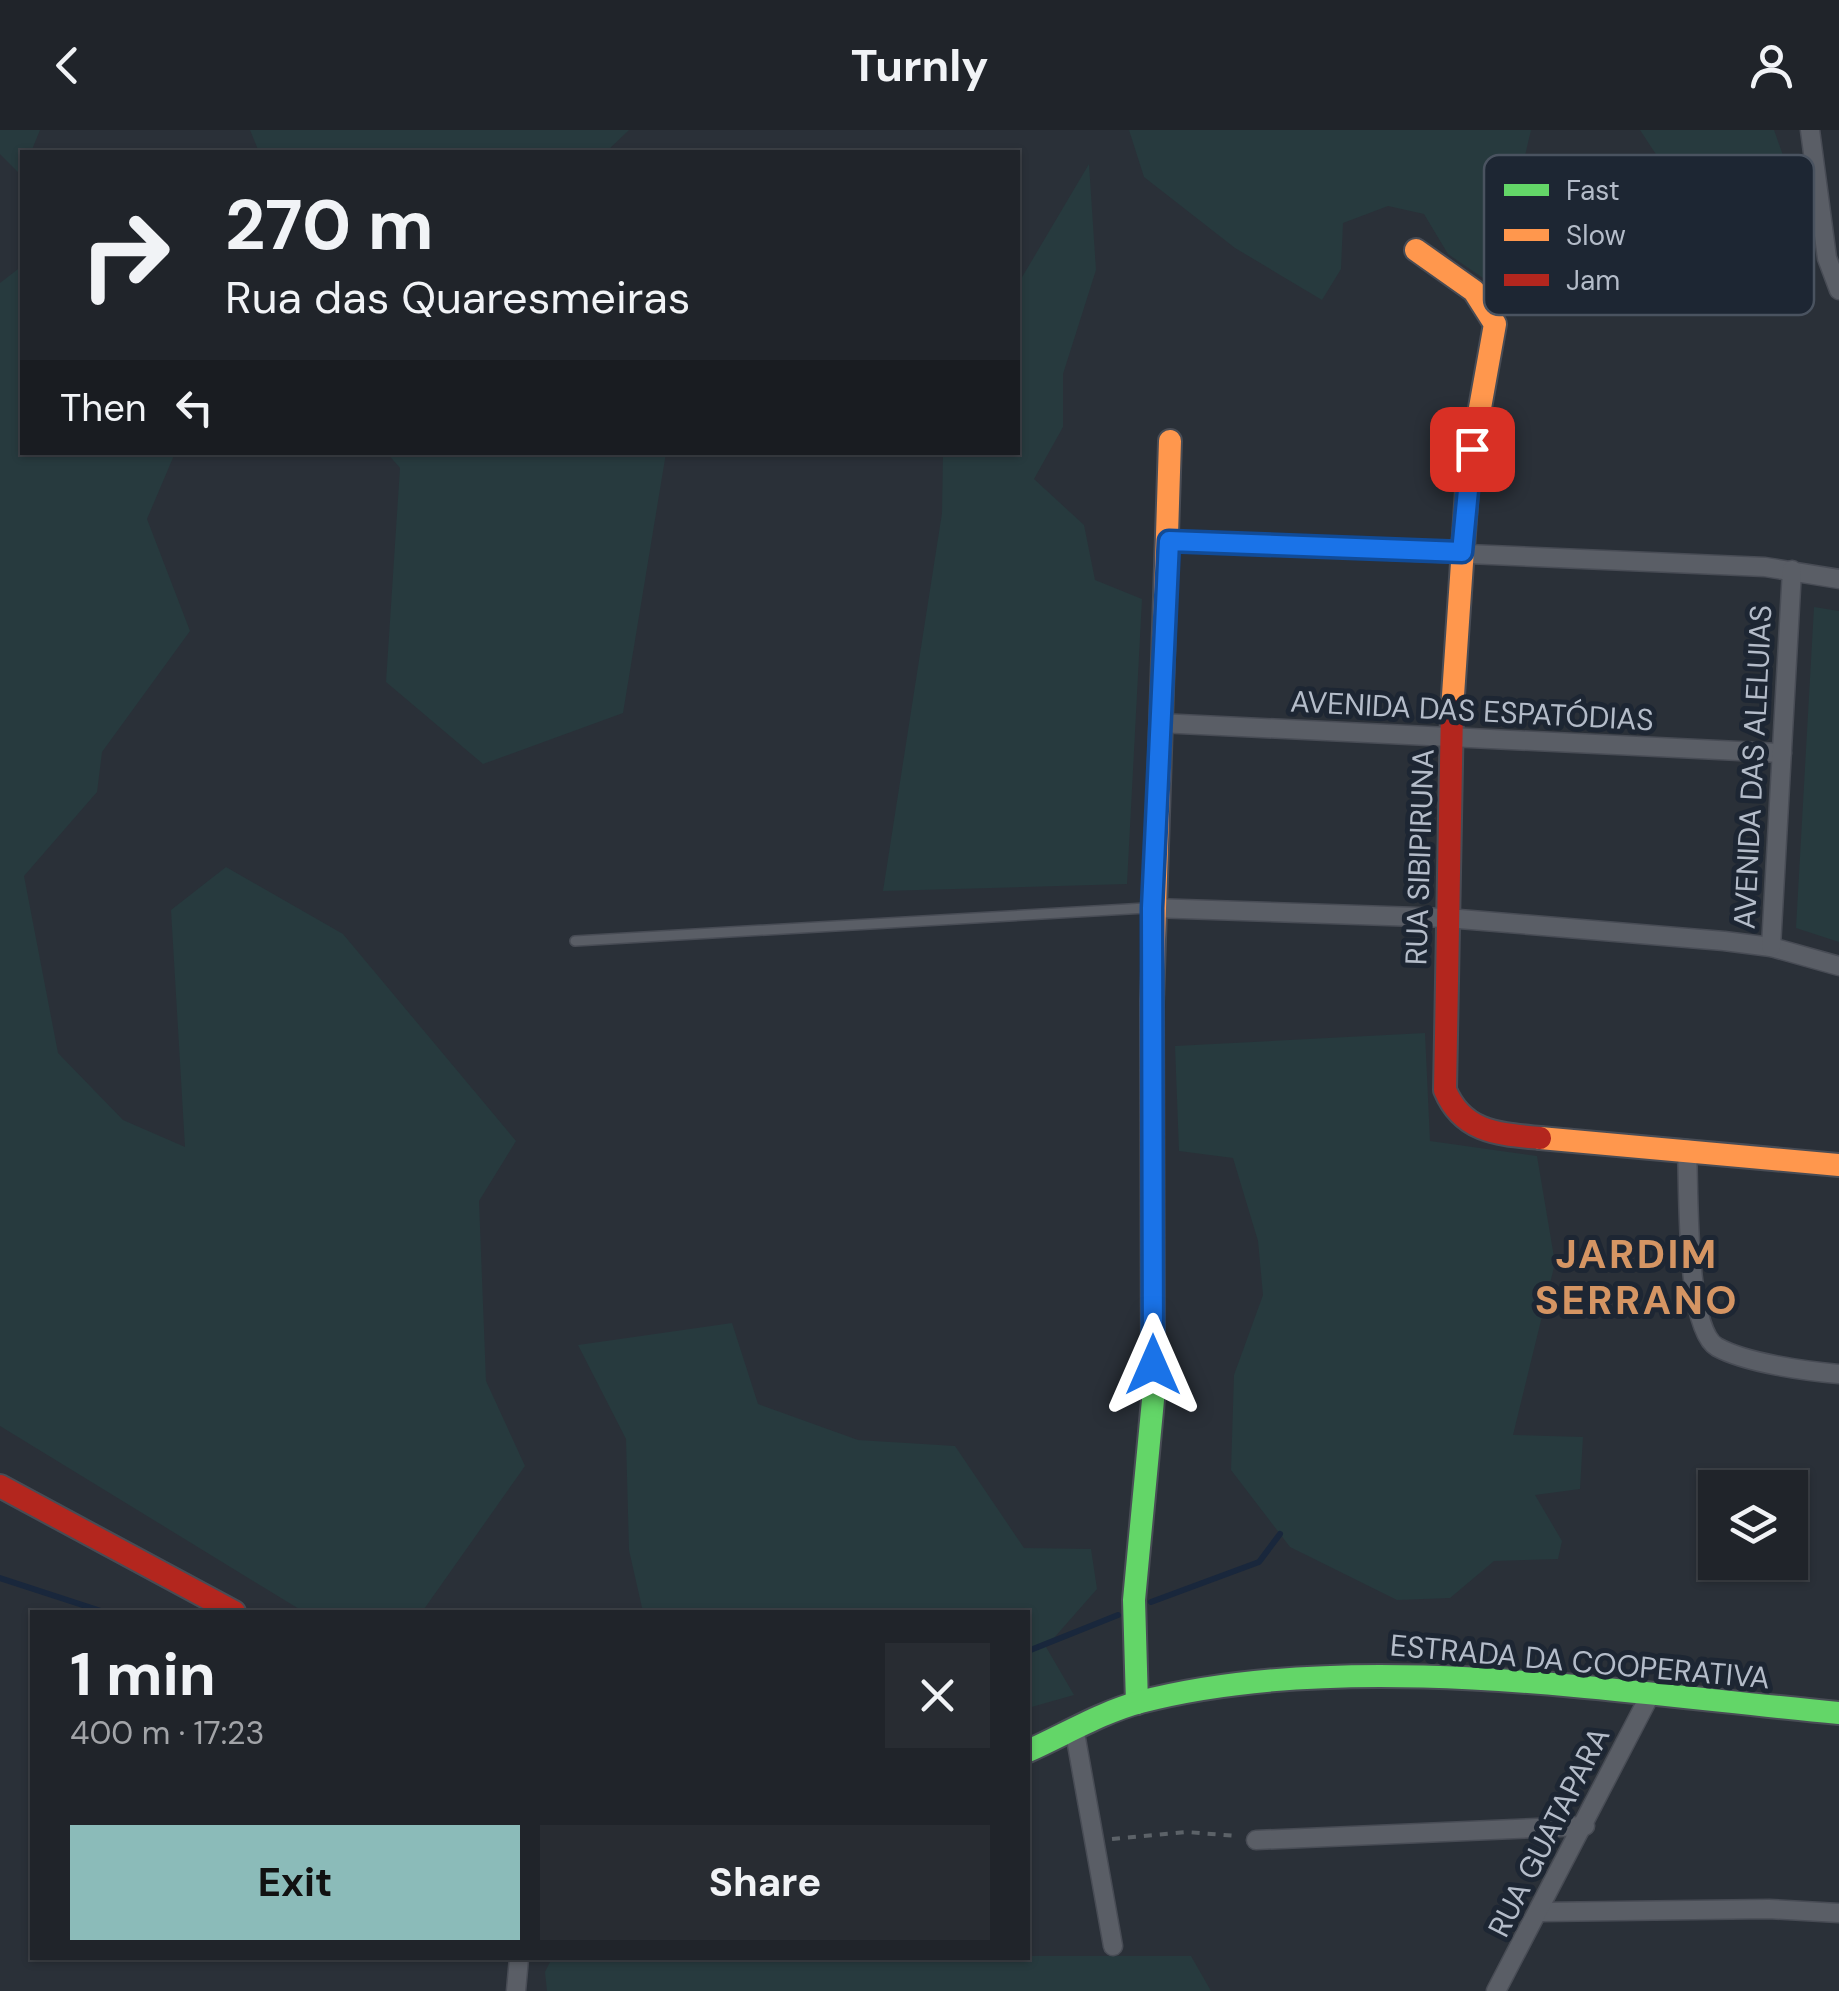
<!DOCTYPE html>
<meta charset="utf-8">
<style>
:root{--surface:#20242a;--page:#282c32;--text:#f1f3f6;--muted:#a2a4a8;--line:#3d4147;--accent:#8bbbb9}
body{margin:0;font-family:"DM Sans",sans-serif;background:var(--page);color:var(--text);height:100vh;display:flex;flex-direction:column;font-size:38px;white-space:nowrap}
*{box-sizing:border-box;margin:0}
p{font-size:32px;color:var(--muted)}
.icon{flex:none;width:55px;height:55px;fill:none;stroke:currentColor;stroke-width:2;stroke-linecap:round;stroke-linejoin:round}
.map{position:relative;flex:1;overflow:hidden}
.drawer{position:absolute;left:30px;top:1480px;width:1000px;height:350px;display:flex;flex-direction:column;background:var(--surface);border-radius:0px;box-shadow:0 2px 8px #0004,0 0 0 2px var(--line)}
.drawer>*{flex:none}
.hud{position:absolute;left:20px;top:20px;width:1000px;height:305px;border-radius:0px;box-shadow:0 2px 8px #0004,0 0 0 2px var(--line);background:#20242a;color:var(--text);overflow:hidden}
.tools{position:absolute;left:1698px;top:1340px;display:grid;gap:20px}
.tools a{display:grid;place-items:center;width:110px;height:110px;border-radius:0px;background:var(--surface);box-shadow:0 2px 8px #0004,0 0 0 2px var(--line);font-size:50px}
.pin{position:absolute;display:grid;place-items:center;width:85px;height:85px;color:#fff;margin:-42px;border-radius:20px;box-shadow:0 5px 15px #0006}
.me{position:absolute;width:110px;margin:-55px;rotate:0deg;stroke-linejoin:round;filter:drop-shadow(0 0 8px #0008)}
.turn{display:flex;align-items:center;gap:35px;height:210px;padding:0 40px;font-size:45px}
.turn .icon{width:130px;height:130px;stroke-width:2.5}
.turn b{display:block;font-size:70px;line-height:85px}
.then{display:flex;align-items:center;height:95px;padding:0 40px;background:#0003;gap:20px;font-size:38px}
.round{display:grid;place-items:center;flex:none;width:105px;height:105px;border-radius:0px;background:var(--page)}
.summary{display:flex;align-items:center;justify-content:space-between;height:170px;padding:0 40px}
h1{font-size:60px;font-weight:700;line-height:75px}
.button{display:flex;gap:20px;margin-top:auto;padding:20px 40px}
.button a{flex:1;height:115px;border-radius:0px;background:var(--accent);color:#111;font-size:40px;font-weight:700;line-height:115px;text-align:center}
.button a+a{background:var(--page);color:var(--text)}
header{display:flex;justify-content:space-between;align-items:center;height:130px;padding:0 40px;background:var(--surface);font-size:45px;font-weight:700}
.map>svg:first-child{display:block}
</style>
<header><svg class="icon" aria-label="back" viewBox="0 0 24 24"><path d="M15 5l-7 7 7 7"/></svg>Turnly<svg class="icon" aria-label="person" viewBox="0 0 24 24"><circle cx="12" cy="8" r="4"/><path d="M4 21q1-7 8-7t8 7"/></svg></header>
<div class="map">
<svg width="1839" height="1861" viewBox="0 0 1839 1861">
<rect width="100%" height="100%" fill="#2a3038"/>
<g fill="#273a3e">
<path d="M0,0H40L31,22H22V46L0,24Z"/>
<path d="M250,0H629L606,22H259Z"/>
<path d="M1129,0H1531L1510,89L1499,159L1448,124L1424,84L1388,76L1343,93L1341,139L1322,170L1235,118L1144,47Z"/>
<path d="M1640,0H1774L1796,62L1684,67Z"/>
<path d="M1089,34L1096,140L1063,244V297L1034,349L1084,395L1095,450L1142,469L1127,754L883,761L942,383L943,323L1018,322V154Z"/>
<path d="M22,136V322L175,323L147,389L190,501L102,622L97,662L24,746L58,923L123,990L185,1017L171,780L226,737L343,804L516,1011L479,1071L486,1251L525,1336L422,1482H304L0,1296V153Z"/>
<path d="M387,323H666L623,583L483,634L386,552L400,338Z"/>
<path d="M1814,477L1839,481V812L1796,798Z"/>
<path d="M1425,903L1430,1011L1537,1026L1555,1133L1513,1305L1583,1307L1580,1359L1535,1365L1562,1411L1558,1429L1494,1431L1450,1468L1397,1470L1290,1417L1231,1340L1234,1245L1263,1165L1258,1111L1233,1028L1179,1021L1175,916Z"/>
<path d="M732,1193L758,1274L858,1310L955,1316L1024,1418L1091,1419L1097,1459L1046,1517L1074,1565L1028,1578V1482H643L629,1420L626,1309L578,1215Z"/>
<path d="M1028,1826H1191L1211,1861H547L545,1842L552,1828Z"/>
</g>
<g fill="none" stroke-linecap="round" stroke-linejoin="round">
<g stroke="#19273c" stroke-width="6">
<path d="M0,1448L104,1482"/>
<path d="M1151,1472L1259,1432L1280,1404"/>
<path d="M1028,1521L1118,1485"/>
</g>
<g stroke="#484c55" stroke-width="12">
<path id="lane" d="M575,811L1146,778"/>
</g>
<g stroke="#484c55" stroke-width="21">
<g id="street">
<path d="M1810,0L1827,128L1839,160"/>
<path d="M1169,411L1765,437L1839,449"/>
<path d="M1159,593L1782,623"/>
<path d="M1152,778L1447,788L1724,811L1771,817L1839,836"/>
<path d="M1771,817L1792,440"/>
<path d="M1687,1019C1689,1057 1685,1199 1717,1217C1746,1233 1805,1241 1839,1244"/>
<path d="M1075,1603L1113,1816"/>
<path d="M1256,1710L1585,1696"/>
<path d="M1541,1782L1769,1779L1839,1783"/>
<path d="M516,1861L519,1828"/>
<path d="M1496,1861L1649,1567"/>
</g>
</g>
<g stroke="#484c55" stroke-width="26">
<g id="fast">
<path d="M1137,1573L1134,1470L1153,1270L1152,872"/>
<path d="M1028,1621C1064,1605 1102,1582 1140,1572C1353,1517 1621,1563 1839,1583"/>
</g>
</g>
<g stroke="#484c55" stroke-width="26">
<g id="slow">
<path d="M1416,120L1474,161L1495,194L1468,345L1452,580"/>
<path d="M1152,872L1170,311"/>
<path d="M1540,1008L1839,1035"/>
</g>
</g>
<g stroke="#484c55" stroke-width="26">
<g id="jam">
<path d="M1452,580L1445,960C1463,1003 1499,1004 1540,1008"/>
<path d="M0,1356L234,1482"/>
</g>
</g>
<path stroke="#5c6268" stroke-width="4" stroke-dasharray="8 8" stroke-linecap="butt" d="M1112,1709L1187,1702L1237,1706"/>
<use href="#lane" stroke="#5a5e66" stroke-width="9"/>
<use href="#street" stroke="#5a5e66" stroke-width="18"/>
<use href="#fast" stroke="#63d668" stroke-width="22"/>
<use href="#slow" stroke="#ff974d" stroke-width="22"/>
<use href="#jam" stroke="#b3261e" stroke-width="22"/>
</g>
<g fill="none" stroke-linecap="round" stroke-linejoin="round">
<g stroke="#114b97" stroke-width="25">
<path id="route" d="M1153,1235L1152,778L1169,411L1462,422L1472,319"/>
</g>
<use href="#route" stroke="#1a73e8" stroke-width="18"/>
</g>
<g text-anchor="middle" stroke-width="10" stroke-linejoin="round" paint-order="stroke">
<g font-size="30" fill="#b4bcc9" stroke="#1d2633">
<text transform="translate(1472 581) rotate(3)" y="10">AVENIDA DAS ESPATÓDIAS</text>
<text transform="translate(1753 637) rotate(-87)" y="10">AVENIDA DAS ALELUIAS</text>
<text transform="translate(1420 727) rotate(-88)" y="10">RUA SIBIPIRUNA</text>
<text transform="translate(1580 1532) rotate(5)" y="10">ESTRADA DA COOPERATIVA</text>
<text transform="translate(1549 1702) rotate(-63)" y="10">RUA GUATAPARA</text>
</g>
<g font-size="40" font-weight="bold" letter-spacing="2.5" fill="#d59563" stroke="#1d2633">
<text x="1637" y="1138">JARDIM<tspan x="1637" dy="46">SERRANO</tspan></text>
</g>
</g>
<rect x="1484" y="25" width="330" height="160" rx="15" fill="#1d2633" stroke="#4a5360" stroke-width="2.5"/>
<rect x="1504" y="54" width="45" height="12" fill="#63d668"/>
<rect x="1504" y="99" width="45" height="12" fill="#ff974d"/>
<rect x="1504" y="144" width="45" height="12" fill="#b3261e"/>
<g font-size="28" fill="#b4bcc9">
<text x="1566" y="70">Fast</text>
<text x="1566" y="115">Slow</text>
<text x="1566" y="160">Jam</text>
</g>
</svg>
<div class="tools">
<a><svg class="icon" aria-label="layers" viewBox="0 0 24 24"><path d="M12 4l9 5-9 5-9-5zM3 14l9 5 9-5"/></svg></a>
</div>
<div class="pin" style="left:1472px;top:319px;background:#d93025"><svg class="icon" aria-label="arrive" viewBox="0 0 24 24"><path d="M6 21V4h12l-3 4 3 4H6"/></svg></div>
<svg class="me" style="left:1153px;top:1235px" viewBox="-20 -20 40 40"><path d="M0-17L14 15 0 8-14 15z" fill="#1a73e8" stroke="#fff" stroke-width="4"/></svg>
<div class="hud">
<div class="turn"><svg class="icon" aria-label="right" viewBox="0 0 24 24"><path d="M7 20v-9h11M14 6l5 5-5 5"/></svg><div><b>270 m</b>Rua das Quaresmeiras</div></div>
<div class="then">Then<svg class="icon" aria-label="left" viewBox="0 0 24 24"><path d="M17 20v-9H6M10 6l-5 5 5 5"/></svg></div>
</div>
<section class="drawer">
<div class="summary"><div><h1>1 min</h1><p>400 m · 17:23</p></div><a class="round"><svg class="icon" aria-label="close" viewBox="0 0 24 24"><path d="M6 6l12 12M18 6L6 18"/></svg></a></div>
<div class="button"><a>Exit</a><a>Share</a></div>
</section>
</div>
